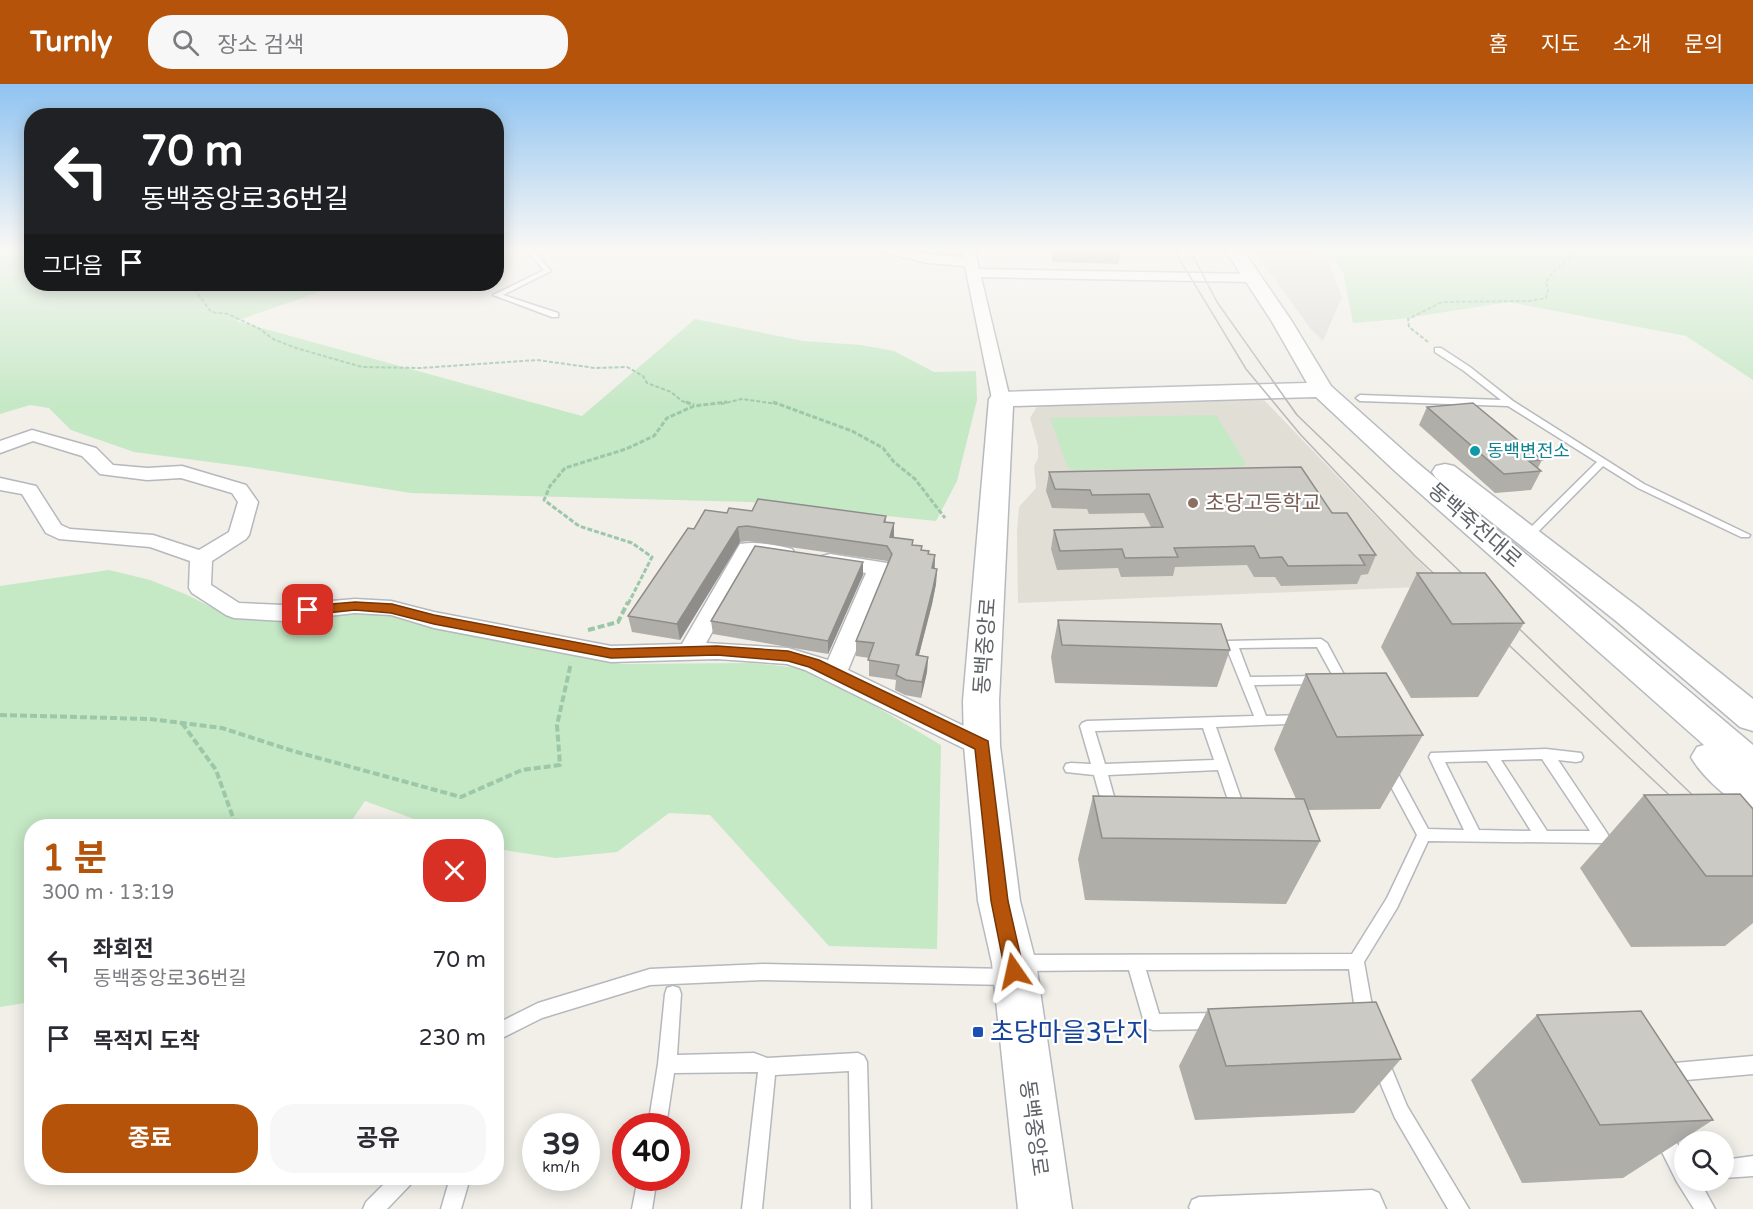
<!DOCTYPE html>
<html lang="ko">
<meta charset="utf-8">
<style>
:root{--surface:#fff;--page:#f7f7f7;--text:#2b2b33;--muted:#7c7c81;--accent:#b45309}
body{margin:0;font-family:"Varela Round","Noto Sans KR",sans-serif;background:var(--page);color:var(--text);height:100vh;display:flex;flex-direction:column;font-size:22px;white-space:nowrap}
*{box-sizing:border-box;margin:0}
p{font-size:20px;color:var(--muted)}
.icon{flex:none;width:33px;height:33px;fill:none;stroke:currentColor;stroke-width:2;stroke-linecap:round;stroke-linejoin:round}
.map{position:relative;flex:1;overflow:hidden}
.drawer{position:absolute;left:24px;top:735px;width:480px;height:366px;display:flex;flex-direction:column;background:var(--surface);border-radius:24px;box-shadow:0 3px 15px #0003}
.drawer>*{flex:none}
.hud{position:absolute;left:24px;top:24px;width:480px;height:183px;border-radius:24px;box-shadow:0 3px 15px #0003;background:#202124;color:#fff;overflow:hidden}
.tools{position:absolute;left:1674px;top:1047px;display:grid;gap:12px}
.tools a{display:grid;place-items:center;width:60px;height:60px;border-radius:50%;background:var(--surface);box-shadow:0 3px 15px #0003;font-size:30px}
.speed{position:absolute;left:522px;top:1029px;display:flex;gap:12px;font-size:30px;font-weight:700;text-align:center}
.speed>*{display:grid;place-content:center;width:78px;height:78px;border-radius:50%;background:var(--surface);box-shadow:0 3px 15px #0003;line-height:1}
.speed small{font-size:15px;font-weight:400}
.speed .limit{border:9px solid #d22;background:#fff;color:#111}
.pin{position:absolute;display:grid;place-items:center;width:51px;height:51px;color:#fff;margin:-26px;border-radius:12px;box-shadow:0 3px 9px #0006}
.me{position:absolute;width:66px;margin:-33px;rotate:349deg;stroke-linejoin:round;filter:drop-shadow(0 0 4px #0008)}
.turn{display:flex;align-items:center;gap:21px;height:126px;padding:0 18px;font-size:27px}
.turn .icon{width:78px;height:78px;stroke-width:2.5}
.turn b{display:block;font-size:42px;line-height:51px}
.then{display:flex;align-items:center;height:57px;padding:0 18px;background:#0003;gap:12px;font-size:22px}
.round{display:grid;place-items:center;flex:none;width:63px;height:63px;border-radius:24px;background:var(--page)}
.head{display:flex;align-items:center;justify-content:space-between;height:102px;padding:0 18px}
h1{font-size:36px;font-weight:700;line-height:45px;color:var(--accent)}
.cta{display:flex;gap:12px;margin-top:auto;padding:12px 18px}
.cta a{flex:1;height:69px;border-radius:24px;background:var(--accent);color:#fff;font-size:24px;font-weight:700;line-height:69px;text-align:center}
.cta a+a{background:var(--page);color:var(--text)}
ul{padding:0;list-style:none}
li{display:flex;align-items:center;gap:18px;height:78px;padding:0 18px}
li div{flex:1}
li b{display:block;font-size:22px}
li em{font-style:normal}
header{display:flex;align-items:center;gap:36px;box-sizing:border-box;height:84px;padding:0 30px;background:var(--accent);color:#fff}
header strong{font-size:28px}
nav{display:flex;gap:33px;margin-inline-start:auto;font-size:21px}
.search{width:420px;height:54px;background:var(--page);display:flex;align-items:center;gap:15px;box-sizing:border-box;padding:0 21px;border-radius:24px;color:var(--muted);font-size:22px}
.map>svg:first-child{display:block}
</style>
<header>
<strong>Turnly</strong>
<div class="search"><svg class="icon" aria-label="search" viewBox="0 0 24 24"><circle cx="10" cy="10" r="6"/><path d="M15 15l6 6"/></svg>장소 검색</div>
<nav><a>홈</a><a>지도</a><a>소개</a><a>문의</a></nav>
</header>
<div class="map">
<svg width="1753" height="1125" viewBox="0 0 1753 1125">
<rect width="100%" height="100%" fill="#f1efe8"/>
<path fill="#e0deda" d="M1254,167H1307L1328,177L1342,213L1323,257L1310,244Z"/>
<path fill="#e1ded6" d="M1264,316L1443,502L1018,519L1017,447L1019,423L1036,404L1034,382L1038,374V362L1030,334L1038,321Z"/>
<g fill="#c5e8c5">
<path d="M0,166L31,167L32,200H342L236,237L582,332L695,235L803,257L861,261L894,267L934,288L976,287L977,316L957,397L936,437L750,418L411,409L248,383L134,368L71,346L49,324L30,321L0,330Z"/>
<path d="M1315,167H1753V296L1686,252L1509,218L1400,235L1353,239L1343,188L1335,176Z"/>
<path d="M1216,331L1246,380L1243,382L1075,386L1067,382L1050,334Z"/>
<path d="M109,486L150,496L185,510L227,531H394L436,545L622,580L752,579L808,585L853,609L941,661L937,865L829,862L710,731L669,729L617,768L556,774L497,765L496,742H433L365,717L348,742H32L31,918L0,923V502Z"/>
</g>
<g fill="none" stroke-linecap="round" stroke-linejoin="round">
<g stroke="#b5b8bc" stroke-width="3">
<g id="lane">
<path d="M526,166H533L551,187L503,211L558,229V233H552L493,211L544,186Z"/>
<path d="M1435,264H1441L1470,283L1513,317L1644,400L1750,451L1749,453H1741L1638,404L1603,382L1532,454H1524L1523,452L1524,450L1597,378L1508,322L1360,317L1356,314L1360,311L1501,316L1464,287L1435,268Z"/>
<path d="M1321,555L1327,559L1350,602L1348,605H1340L1317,563L1239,564L1250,593L1319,592L1325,596L1319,600L1254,601L1266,632L1303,631L1308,633L1309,636L1308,639L1216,643L1245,726L1243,730L1238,732L1230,730L1228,726L1230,722L1218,686L1108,691L1118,727L1116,731L1111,733L1106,731L1104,727L1094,691L1066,688L1064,684L1066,680L1071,679L1091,680L1080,642L1082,639L1087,637L1254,632L1225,560L1227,557ZM1203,644L1214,676L1105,680L1095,647Z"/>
<path d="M1546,665L1581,669L1583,673L1581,677L1576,678L1558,676L1607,749L1609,753L1607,757L1602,759L1428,757L1397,824L1364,878L1374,933L1371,939L1365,941L1359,939L1356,933L1349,885L1146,886L1159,930L1218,929L1224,931L1227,937L1224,943L1218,945L1153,946L1147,944L1144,938L1129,886L1021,887L1015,884L1013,879L1015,874L1021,871L1352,870L1387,814L1417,751L1382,686L1384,682L1389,681L1394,682L1428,745L1464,746L1429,673L1431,669ZM1542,675L1590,747H1547L1501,676ZM1487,677L1531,747L1479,746L1445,678Z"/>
<path d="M763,880L1008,885L1014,888L1016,893L1014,898L1008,901L763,896L650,901L542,934L496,957V940L538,919L650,885Z"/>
<path d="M673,902L679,904L681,910L677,971L754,969L767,974L858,969L864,972L867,978L871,1125H851L849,987L775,991L762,1125H742L758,988L674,989L666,1042H648L658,980L665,910L667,904Z"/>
<path d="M1380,968L1386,971L1407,1022L1469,1125H1448L1395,1034L1371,977L1374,971Z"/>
<path d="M1753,972V990L1664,998L1658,995L1655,989L1658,983L1664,980Z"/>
<path d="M1662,1041L1669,1043L1684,1073V1096H1699L1715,1125H1694L1677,1098L1653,1050L1655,1043Z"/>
<path d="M1753,1072V1092L1724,1094V1076Z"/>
<path d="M390,1094H413L410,1101L387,1125H363L366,1118Z"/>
<path d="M450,1094H470L461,1125H441Z"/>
<path d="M638,1094H657L652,1125H632Z"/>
<path d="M1372,1106L1379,1109L1386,1125H1190L1189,1123L1192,1116L1199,1113Z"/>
</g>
</g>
<g stroke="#b5b8bc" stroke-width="3">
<g id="street">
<path d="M883,166C910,166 936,172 963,173L961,166H975L979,185L1253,190L1260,194L1253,198L981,193L1010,315L1007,319H995L992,315L965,182L928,179L884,169Z"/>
<path d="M32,346L96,364L113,381L147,384L182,382L246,401L258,418L249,451L246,455L212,477L211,501L239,519L284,521L355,515L391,517L434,528L611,562L682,560L737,465L740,460C756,457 776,461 792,465L795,470L792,475L784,477L755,472L706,559L788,564L828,576L866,489L822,482L819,477L822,472L830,470L887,479L890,484L848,586L991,655L995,662L991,669L982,672L973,669L805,586L787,580L717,575L611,578L434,544L391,531L355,529L284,537L234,534L226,531L192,509L189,504L190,477L150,463L59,455L46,449L22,410L0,406V394L36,402L61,441L70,445L153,451L199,466L229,448L238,418L232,409L181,394L147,396L100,390L82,372L33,357L0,369V357Z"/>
</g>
</g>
<g stroke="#b6babf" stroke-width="3">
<g id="secondary">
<path d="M1225,166H1243L1291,236L1331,302L1414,376L1753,661V727C1732,720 1702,693 1691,673L1697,663L1704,661L1396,388L1316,313L1013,322L999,617L1000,662L1020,817L1036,879L1072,1125H1018L992,879L978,817L964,662L963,617L989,315L993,310L1001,308L1307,299L1271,236Z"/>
<path d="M1445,380L1454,382L1638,523L1753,615V647L1740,643L1616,537L1436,394L1432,388L1436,382Z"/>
</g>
</g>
<g stroke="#9cc7a9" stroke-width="2" stroke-dasharray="4 2" stroke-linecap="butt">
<path d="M191,200L211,228L228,230L260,245L273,255L296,264L362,283L421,284L537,276L595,284L627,283L643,292L647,299L671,308L682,317L690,320"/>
<path d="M1428,258L1409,243L1408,235L1442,218L1529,217L1546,214L1548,207L1546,198L1555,186L1572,172V166"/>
<path d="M721,320L742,315L777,320"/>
</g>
<g stroke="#9cc7a9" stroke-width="3" stroke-dasharray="5 2" stroke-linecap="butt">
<path d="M686,318L694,321"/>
<path d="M773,318L852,347L883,364L894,378L915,395L945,434"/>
<path d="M628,520L652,473L632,459L579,442L544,416L550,402L565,384L626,365L654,352L667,334L694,322L727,318"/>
</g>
<g stroke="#9cc7a9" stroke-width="4" stroke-dasharray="7 3" stroke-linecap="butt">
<path d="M588,546L618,538L628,518"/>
<path d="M0,631L150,635L222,644L293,667L461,713L522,686L560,681L557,641L571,579"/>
<path d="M182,639L216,686L236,742"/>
</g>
<use href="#lane" fill="#fff" fill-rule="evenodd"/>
<use href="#street" fill="#fff" fill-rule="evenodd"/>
<use href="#secondary" fill="#fff" fill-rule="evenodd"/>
<g stroke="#b6b7b8" stroke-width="1.5">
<path d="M1174,166L1246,285L1300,350L1415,472L1445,500"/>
<path d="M1190,166L1217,218L1297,331L1474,501"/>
<path d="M1508,534L1705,723"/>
<path d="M1497,550L1681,722"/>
</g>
</g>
<g fill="#afaea9">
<path d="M1050,166H1121L1119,180L1052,178Z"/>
<path d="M1427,323L1542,376L1538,384L1541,387L1531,406L1495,409L1419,341Z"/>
<path d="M1049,388L1332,429L1376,471L1368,490L1361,491L1357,500L1281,502L1275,493H1254L1247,481L1175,483L1173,492L1121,493L1118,484L1057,486L1051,465L1054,446L1151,443L1144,429L1089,430L1087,425L1052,424L1046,407Z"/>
<path d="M727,429L886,432V438L894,454L913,461L922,462L921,466L929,467V470L935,471V485H937L936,500L932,520L919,571L928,573L927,588L921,614L905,611L895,606L896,596L869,592V574L856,572V557L888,479L887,477L748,457L740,458L680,556L632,548L628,532L694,445Z"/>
<path d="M863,478V491L828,570L713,550L711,537Z"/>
<path d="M1417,489L1524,539L1478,613L1411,614L1381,563Z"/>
<path d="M1058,536L1230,566L1217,603L1055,599L1051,573Z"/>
<path d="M1306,590L1423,651L1380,725L1308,726L1320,757L1286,820L1085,816L1078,775L1093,712L1296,715L1274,665Z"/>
<path d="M1644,711L1753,725V839L1725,862L1631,863L1580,784Z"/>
<path d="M1208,925L1401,975L1354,1029L1195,1036L1179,982Z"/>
<path d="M1537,931L1713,1036L1623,1094L1522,1099L1471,996Z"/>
</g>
<g fill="#8f8d8a">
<path d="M894,439V454L890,453Z"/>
<path d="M738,443L740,458L680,556L677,540Z"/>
<path d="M935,471L934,487L932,484Z"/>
<path d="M863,478V491L828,570V557Z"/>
<path d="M937,485L936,500L932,520L915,586L916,571Z"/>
<path d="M928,573L927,588L921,614L922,598Z"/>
</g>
<g fill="#cccac5" stroke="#8f8d8a" stroke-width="1.5">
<path d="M1473,319L1542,376L1529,377L1541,387L1504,390L1427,323Z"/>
<path d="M1301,383L1332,429H1347L1376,471H1359L1365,481L1288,482L1282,473L1260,474L1254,462L1174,464L1178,473L1125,474L1122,465L1060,467L1054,446L1163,443L1149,410L1092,411L1090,406L1055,405L1049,388Z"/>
<path d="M758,415L886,432L884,438L894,439L890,453L913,456L912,461L922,462L921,466L929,467L928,470L935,471L932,484L937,485L933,504L916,571L928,573L922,598L906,596L896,591L899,581L868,576L874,559L856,557L892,470L887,462L747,442L738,443L677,540L628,532L688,444L694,445L705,426L727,429L729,424L752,427Z"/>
<path d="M755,462L863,478L828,557L711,537Z"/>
<path d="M1417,489H1485L1524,539L1452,540Z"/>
<path d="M1058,536L1221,540L1230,566L1062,561Z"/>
<path d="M1386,589L1423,651L1337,653L1306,590Z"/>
<path d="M1740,710L1753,725V792H1706L1644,711Z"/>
<path d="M1093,712L1304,715L1320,757L1102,754Z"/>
<path d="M1376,918L1401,975L1226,982L1208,925Z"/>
<path d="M1641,927L1713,1036L1600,1041L1537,931Z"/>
</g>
<linearGradient id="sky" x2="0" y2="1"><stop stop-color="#8fc3f1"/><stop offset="0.51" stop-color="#f9f8f5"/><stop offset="1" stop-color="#f9f8f5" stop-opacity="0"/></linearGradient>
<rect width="1753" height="324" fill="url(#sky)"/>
<path fill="#b45309" stroke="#753606" stroke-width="1.5" d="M355,518L392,520L434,531L611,565L717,562L788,567L819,576L988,657L1008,817L1024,887L1021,893L1014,895L1008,893L1005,887L991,817L975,665L809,583L788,577L717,571L611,574L434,540L391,529L355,526L308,531L301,526L308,522Z"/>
<circle fill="#0f9aa8" stroke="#fff" stroke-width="2" cx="1475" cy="367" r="6"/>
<circle fill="#8d6e63" stroke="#fff" stroke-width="2" cx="1193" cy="419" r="6"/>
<rect fill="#1a4fb4" stroke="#fff" stroke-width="2" x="972" y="942" width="12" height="12" rx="3"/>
<g text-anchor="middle" stroke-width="4.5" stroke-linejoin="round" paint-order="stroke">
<g font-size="18" fill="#0d838f" stroke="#fff" text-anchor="start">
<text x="1487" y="373">동백변전소</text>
</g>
<g font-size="21" fill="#785e54" stroke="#fff" text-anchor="start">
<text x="1205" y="426">초당고등학교</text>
</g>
<g font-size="21" fill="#5f6368" stroke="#fff">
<text transform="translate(1475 441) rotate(41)" y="7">동백죽전대로</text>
<text transform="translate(985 562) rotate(-86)" y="7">동백중앙로</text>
<text transform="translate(1034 1044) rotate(82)" y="7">동백중앙로</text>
</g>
<g font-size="26" fill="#164399" stroke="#fff" text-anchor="start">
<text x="990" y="957">초당마을3단지</text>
</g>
</g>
</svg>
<div class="tools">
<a><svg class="icon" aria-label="search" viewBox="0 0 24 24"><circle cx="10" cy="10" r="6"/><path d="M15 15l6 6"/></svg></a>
</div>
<div class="speed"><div>39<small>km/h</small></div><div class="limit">40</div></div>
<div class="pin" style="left:308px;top:526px;background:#d93025"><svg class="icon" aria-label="arrive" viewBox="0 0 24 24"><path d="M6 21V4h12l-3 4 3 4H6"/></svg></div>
<svg class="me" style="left:1014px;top:887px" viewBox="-20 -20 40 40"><path d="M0-17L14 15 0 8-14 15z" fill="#b45309" stroke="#fff" stroke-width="4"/></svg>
<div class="hud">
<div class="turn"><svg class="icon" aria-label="left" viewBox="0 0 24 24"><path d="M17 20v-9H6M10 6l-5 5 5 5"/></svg><div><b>70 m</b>동백중앙로36번길</div></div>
<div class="then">그다음<svg class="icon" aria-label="arrive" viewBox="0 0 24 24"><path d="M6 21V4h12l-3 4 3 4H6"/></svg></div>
</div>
<section class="drawer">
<div class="head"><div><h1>1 분</h1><p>300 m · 13:19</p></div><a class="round" style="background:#d93025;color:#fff"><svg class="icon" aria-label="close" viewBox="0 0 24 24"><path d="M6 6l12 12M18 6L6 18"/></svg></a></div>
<ul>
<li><svg class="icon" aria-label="left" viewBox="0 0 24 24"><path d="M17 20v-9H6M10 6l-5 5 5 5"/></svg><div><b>좌회전</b><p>동백중앙로36번길</p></div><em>70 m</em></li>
<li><svg class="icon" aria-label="arrive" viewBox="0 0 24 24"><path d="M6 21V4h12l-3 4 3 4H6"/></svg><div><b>목적지 도착</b></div><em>230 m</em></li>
</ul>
<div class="cta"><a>종료</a><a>공유</a></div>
</section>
</div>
